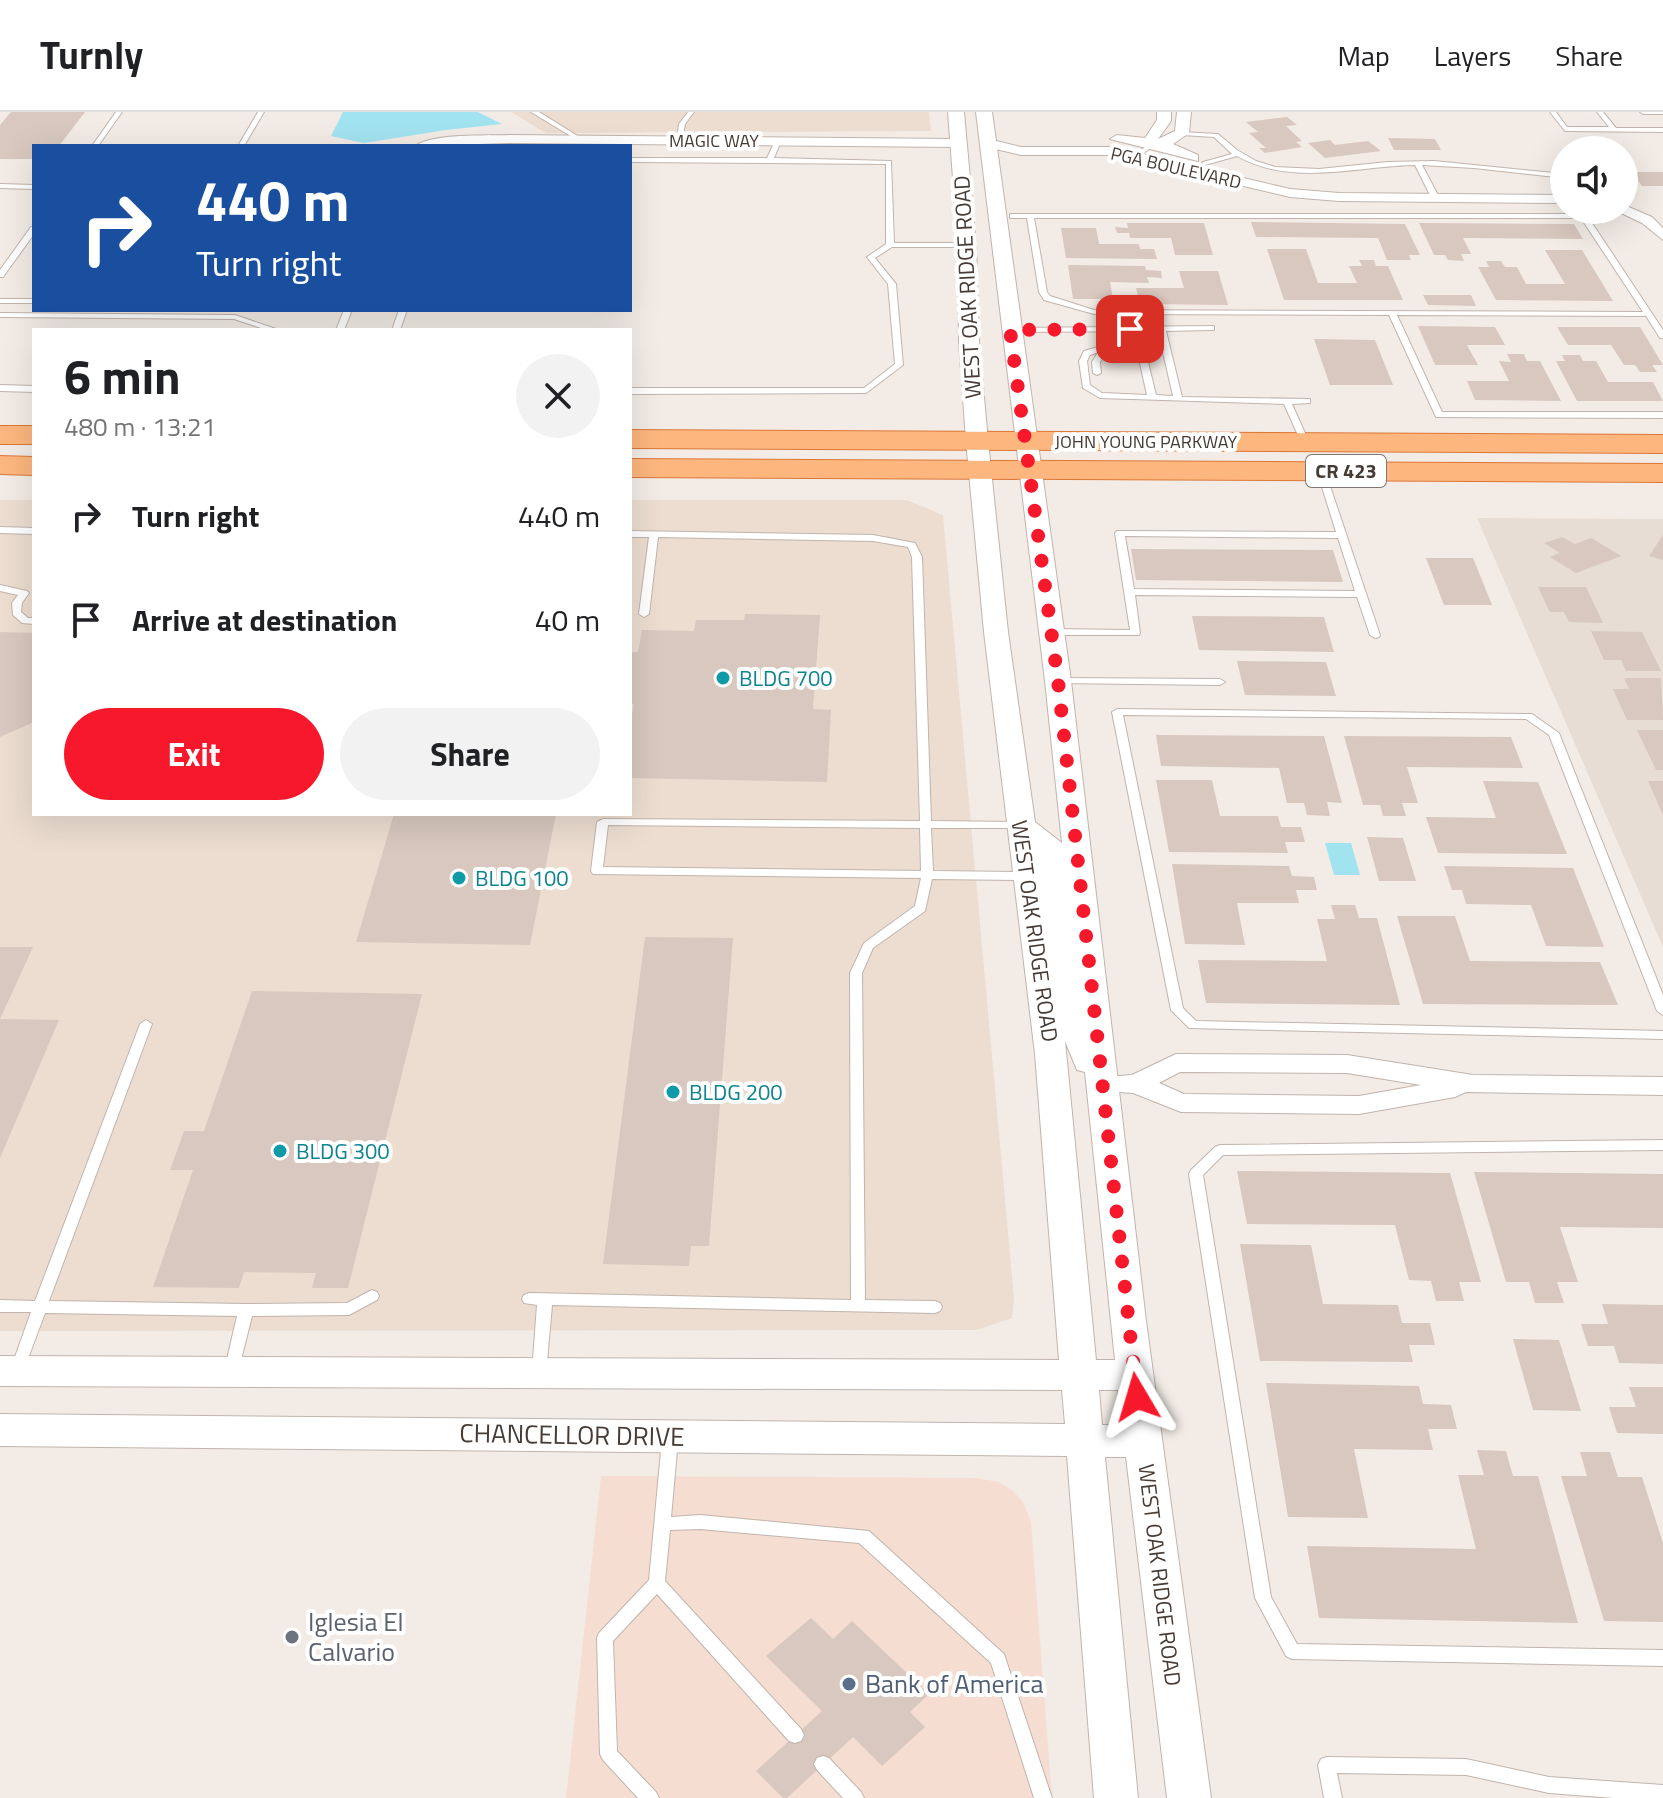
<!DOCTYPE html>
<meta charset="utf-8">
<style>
:root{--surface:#fff;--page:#f2f2f2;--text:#202124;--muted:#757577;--line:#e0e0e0;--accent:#f8182c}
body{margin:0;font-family:"Titillium Web",sans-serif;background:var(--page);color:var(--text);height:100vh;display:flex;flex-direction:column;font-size:30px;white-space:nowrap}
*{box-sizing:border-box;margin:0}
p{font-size:26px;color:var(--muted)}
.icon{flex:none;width:44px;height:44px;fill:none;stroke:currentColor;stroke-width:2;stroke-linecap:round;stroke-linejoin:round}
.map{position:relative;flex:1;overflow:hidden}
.panel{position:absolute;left:32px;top:216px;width:600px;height:488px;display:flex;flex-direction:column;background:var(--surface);border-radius:0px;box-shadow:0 8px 32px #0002}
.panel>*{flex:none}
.hud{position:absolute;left:32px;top:32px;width:600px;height:168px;border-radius:0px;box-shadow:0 8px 32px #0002;background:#1a4fa0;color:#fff;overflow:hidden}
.tools{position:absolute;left:1550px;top:24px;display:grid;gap:16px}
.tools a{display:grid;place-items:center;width:88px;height:88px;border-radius:50%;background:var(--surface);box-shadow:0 8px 32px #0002;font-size:40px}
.pin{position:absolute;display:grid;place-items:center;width:68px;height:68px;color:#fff;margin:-34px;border-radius:16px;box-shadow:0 4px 12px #0006}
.me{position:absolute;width:88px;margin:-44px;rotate:353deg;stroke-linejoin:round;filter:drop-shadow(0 0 6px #0008)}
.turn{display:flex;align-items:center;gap:28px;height:168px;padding:0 32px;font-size:36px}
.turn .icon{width:104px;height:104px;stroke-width:2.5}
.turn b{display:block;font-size:56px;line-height:68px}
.round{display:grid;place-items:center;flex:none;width:84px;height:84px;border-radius:42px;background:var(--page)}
.headline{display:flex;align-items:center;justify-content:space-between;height:136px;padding:0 32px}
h1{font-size:48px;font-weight:700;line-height:60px}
.cta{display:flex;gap:16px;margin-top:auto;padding:16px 32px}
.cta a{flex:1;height:92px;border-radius:48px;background:var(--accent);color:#fff;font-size:32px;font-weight:700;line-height:92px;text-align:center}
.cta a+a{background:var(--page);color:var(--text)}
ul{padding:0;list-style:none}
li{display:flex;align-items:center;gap:24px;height:104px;padding:0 32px}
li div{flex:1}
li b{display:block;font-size:30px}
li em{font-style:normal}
header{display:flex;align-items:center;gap:48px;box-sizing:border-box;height:112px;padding:0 40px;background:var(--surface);border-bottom:2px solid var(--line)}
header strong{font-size:38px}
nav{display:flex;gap:44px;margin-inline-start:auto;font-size:28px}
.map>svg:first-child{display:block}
</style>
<header>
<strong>Turnly</strong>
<nav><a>Map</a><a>Layers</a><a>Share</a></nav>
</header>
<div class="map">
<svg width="1663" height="1686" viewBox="0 0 1663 1686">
<rect width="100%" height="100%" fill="#f3ece6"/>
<path fill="#e7ddd4" d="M1477,406L1663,407V835Z"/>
<path fill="#f5ddd1" d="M601,1364L976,1366L999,1370L1012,1378L1023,1390L1031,1410L1052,1686H566Z"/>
<g fill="#ecddd0">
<path d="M511,0H929L931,19L546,21Z"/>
<path d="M0,388H34V702H630V388H907L943,403L1014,1187L1012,1206L977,1218L0,1219Z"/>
</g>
<g fill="#a2e3f0">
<path d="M343,0H478L502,12L446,18L364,31L331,24Z"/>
<path d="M1325,731H1351L1360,763H1334Z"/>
</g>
<g fill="#d8c8bf">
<path d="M11,0H85L59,34H34V47H0V13Z"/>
<path d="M1287,5L1297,13L1286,14L1302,29L1296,30L1302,35L1265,41L1259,36H1266L1249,21L1258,20L1246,10Z"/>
<path d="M1388,26L1435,27L1441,38H1394Z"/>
<path d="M1330,28L1335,33L1368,29L1381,39L1325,46L1308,31Z"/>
<path d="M1632,60H1663V74H1642Z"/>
<path d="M1251,110L1405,112L1420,143H1409L1411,148H1387L1378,126L1256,125Z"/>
<path d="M1127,111H1204L1213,143H1175L1171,126H1130L1129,121H1117L1115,115L1128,116Z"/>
<path d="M1419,111L1574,112L1583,127L1463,126L1471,142H1461L1464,149L1448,148L1445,143H1434Z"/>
<path d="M1061,116H1096L1099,132H1139L1140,137H1154L1157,147L1066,146Z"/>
<path d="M1267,137H1306L1318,171H1357L1349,154H1362L1359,148H1374L1376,154H1388L1403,188H1284Z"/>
<path d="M1545,138H1582L1613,189L1496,188L1478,155H1489L1486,149H1501L1505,155H1517L1526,172H1565Z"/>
<path d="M1068,153L1145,154L1146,158L1161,159L1162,166L1147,165L1149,171L1110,170L1113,187H1073Z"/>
<path d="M1179,159H1218L1228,193L1140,192L1136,176H1184Z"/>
<path d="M1423,183H1471L1476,194L1428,193Z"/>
<path d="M1418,214L1495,215L1505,233H1467L1478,253H1435Z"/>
<path d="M1557,215H1640L1663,253H1652L1657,260H1640L1635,253H1624L1611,233H1568Z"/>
<path d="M1314,227L1375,228L1393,273H1330Z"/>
<path d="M1507,242H1524L1527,249H1540L1561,289L1475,288L1467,269H1509L1499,249L1511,250Z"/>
<path d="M1562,243H1580L1583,249H1596L1608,270H1653L1663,289H1577L1556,249H1565Z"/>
<path d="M1663,423V448L1649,444Z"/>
<path d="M1562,425L1575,432L1591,426L1621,444L1576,461L1550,445L1560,441L1544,431Z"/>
<path d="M1131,437L1333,438L1343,470L1136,468Z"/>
<path d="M1426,446H1473L1492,493H1444Z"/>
<path d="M1538,475H1586L1603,511L1569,510L1564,500H1550Z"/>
<path d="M745,502L820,503L813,597L831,598L827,670L630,666V613L634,592H630V540H638L642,518L694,519L696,508H744Z"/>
<path d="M1192,504L1324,505L1334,540L1199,538Z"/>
<path d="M1591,519L1642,520L1661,559H1626L1621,548H1604Z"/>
<path d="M0,520L34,521V610L0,625Z"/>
<path d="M1237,549L1326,550L1336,584L1245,583Z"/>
<path d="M1624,566H1661L1663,608H1627L1613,577H1629Z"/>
<path d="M1637,618H1663V658H1656Z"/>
<path d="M1156,623L1324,624L1342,691L1327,690L1330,704L1307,703L1304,691H1287L1279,656L1161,654Z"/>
<path d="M1344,624L1511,625L1523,656L1407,655L1418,691H1402L1406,704H1383L1380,693H1363Z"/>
<path d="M1156,668H1212L1220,704H1278L1281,715H1301L1305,730H1285L1288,741L1169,740Z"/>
<path d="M1483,669L1538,670L1567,742L1438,741L1426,705L1496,706Z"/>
<path d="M1648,669H1663V703Z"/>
<path d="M394,702H556L530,833L356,830Z"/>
<path d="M1367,725L1403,726L1416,769H1379Z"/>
<path d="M1172,752L1289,754L1292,764L1314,765L1317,778H1296L1299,791H1237L1245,833L1185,832Z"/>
<path d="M1444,754L1573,756L1604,835L1546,834L1531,793L1466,792L1462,778H1452Z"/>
<path d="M1331,793H1355L1359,806H1377L1400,893L1206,891L1198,848L1327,849L1317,807H1335Z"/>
<path d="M1397,804H1455L1470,849L1600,850L1618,893L1423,892Z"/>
<path d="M645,825L733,826L709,1134H691L689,1154L603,1152Z"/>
<path d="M0,835H33L0,907L59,908L0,1046Z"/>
<path d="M252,879L422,882L348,1176H312L316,1161L244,1160L239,1176L153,1175L193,1058H170L184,1019H204Z"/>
<path d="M1237,1059L1450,1061L1481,1170H1459L1464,1189H1436L1431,1169L1409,1168L1395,1113L1247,1112Z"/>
<path d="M1474,1060L1663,1062V1116L1560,1115L1578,1170H1557L1564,1191H1535L1529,1170H1506Z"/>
<path d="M1240,1132L1311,1133L1323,1192L1398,1193L1402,1211H1430L1435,1233H1409L1413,1250L1260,1249Z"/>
<path d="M1602,1192L1663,1193V1252L1619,1251L1614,1234H1588L1581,1212H1608Z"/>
<path d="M1513,1227L1559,1228L1581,1299L1533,1298Z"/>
<path d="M1266,1271L1419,1274L1423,1292L1451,1293L1457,1317H1428L1433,1338L1354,1337L1368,1406L1288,1405Z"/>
<path d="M1629,1275H1663V1322L1617,1321L1609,1295H1636Z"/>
<path d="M1477,1338L1506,1339L1513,1364H1538L1578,1511L1319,1506L1307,1434L1476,1437L1458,1363H1484Z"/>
<path d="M1580,1340H1610L1618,1365H1642L1663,1431V1510L1604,1509L1561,1364H1587Z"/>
<path d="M811,1506L833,1527L852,1509L929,1582L910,1600L925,1615L882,1654L853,1625L787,1686H783L756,1659L822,1599L766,1544Z"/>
</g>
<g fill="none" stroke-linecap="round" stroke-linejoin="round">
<g stroke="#c1b4ac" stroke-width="2">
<g id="service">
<path d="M116,0H122L98,34H92Z"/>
<path d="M258,0H264L244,34H238Z"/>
<path d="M531,0H539L584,28L579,29Z"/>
<path d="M688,0H694L685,12L682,28L677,29L679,12Z"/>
<path d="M1550,0H1556L1567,15H1609L1597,0H1603L1616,16H1663V20L1565,19Z"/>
<path d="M1640,0H1663V2H1643Z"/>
<path d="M1180,20L1218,22L1237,38L1256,49L1275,55L1319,57L1388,50L1434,49L1564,62V66L1474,56L1422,53L1439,85L1435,87L1431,85L1415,53C1356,54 1292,75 1237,44L1205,53L1202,51L1203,50L1232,42L1214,25L1182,23L1180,22Z"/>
<path d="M778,27L781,29L774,46L891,49L894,131H967L971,133L967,135H892L875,146L896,172L903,253L866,281L630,282V276H864L895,252L888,172L867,145L886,132V52L630,50V46H767L775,29Z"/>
<path d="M1151,31L1156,32L1138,45H1134V43Z"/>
<path d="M0,72L34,73V77L0,76Z"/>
<path d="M1010,102H1586L1663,218V226H1660L1646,204L1397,203L1442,300H1663V306L1436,305L1389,203L1094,202L1044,188L1039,180L1027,106H1010ZM1034,106H1581L1643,200L1094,198L1050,184L1047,180Z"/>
<path d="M31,115H34V122L3,165H0V158Z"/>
<rect x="0" y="187" width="34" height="4"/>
<path d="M344,198H352L344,218H336Z"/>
<path d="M399,198H407L400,218H392Z"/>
<path d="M0,201L235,203L279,218H267L234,207L0,205Z"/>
<path d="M1214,214V218H1211L1166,219L1182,285L1310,287V291L1292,292L1309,330L1308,332L1301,330L1284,292L1100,286L1083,276L1079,249L1084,239L1112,231H1160L1158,219L1010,220L1006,218L1010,216ZM1113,235L1162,236L1173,284L1156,283L1147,246C1131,236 1115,237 1097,242L1092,250L1093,261L1097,263L1101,261L1100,250L1103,246C1116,241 1127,242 1139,247L1147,283L1102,281L1090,273L1087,249L1090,243Z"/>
<path d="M0,273L34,274V280L0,279Z"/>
<path d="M1321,356L1325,359L1380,523L1379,525L1375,526L1370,523L1357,485L1135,483L1140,521L1139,523H1051L1046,520L1051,517L1130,518L1115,421L1117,419L1336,420L1317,359ZM1125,424L1338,426L1355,479L1134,477Z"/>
<path d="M0,415L34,416V422L0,421Z"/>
<path d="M630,419L873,423L915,431L922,445L931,709L1020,710L1026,713L1020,716H931L933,759L1026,760L1032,764L1026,768L932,767L925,799L873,836L862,861L865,1188L935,1189L940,1191L942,1195L940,1199L935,1201L552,1193L546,1261L544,1265L539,1267L534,1265L532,1261L537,1193L524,1191L522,1187L524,1183L529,1181L851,1188L850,861L864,831L915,794L921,766L593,762L591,759L597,710L603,707L920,709L912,445L908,435L873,429L658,425L649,502L644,505L639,502L649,425H630ZM608,713L920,716L921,759L603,755Z"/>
<path d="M0,473L27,479L29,481L22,491L21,500L28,506H34V512L22,511L13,503L12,491L18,483L0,479Z"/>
<path d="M1058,566L1220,567L1225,570L1220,573L1054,571L1053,569Z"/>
<path d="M1117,597L1532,602L1559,621L1663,883V903L1657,899L1549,623L1526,607L1123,603L1183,896L1196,909L1663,919V927L1189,916L1171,898L1112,600Z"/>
<path d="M146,908L152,912L49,1189L246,1192L347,1191L372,1178L377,1180L379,1184L377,1188L349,1203L252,1204L238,1260L236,1264L231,1266L226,1264L224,1260L237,1204L45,1201L23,1260L18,1262L13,1260L11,1256L31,1200H0V1188L35,1189L140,912Z"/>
<path d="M1663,1028V1038L1223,1043L1203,1063L1271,1485L1297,1532L1663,1538V1554L1292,1547L1286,1544L1255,1486L1189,1062L1191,1058L1215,1035L1220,1033Z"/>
<path d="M670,1322L675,1323L678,1328L671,1405L700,1403L869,1419L1004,1542L1052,1686H1034L991,1551L859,1431L700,1417L670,1418L665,1469L801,1617L804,1623L801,1629L795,1631L789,1629L657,1482L613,1529L617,1639L656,1680L659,1686H638L603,1648L600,1642L597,1526L599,1521L649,1468L662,1328L665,1323Z"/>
<path d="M823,1644L829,1646L861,1680L864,1686H843L817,1658L814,1652L817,1646Z"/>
<path d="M1327,1645L1466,1647L1549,1665L1663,1673V1686H1614L1549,1681L1466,1663L1337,1661L1342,1686H1324L1318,1653L1321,1647Z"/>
</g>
</g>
<g stroke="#c1b4ac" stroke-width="2">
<g id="minor">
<path d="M1157,0H1171V9L1158,27L1175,19L1177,0H1191L1189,21L1173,32L1198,43V49L1110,27L1117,23L1145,26L1157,8Z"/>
<path d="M509,23L958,27L965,31L958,35L509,31L415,34C434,21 485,24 509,23Z"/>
<path d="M988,27L1021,35H1112L1290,77L1339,81L1564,83V91L1339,89L1290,85L1112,43H1021L983,34V28Z"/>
<path d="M1624,93L1652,105L1663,116V128L1642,111L1619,100L1617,98H1624Z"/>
<path d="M1176,942L1347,943L1473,963L1663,965V983L1466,980L1455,985L1359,1002L1181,1000L1133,981L1093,978L1089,972L1093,966L1132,963ZM1180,960L1347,961L1421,973L1359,984L1184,982L1159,971Z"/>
</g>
</g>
<g stroke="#c1b4ac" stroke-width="2">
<path id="tertiary" d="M948,0H964L976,133L979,230L988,329L1008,520L1035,710L1062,731L1045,569L976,0H992L1071,569L1146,1209L1211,1686H1167L1126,1345H1105L1138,1686H1094L1067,1344L0,1334V1302L1065,1312L1062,1278L0,1274V1244L1059,1248L1035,942L984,520L966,329L959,230L958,133ZM1065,929L1077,958L1085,960L1115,1248H1096ZM1099,1278H1118L1122,1313H1102Z"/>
</g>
<g stroke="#dc7737" stroke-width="2">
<g id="trunk">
<rect x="0" y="314" width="34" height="18"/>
<path d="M630,318L1663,323V341L630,336Z"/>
<path d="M0,344L34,345V363L0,362Z"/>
<path d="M630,347L1663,352V370L630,365Z"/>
</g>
</g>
<use href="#service" fill="#fff" fill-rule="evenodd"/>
<use href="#minor" fill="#fff" fill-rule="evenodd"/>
<use href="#tertiary" fill="#fff" fill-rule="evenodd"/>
<use href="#trunk" fill="#fdb67e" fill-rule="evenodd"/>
</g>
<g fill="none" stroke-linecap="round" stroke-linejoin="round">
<path stroke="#f8182c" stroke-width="14" stroke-dasharray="0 25.2" d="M1130,217L1010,218L1058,569L1137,1285"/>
</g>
<g fill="#0f9aa8" stroke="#fff" stroke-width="3">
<circle cx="723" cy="566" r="8"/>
<circle cx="459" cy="766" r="8"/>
<circle cx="673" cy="980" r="8"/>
<circle cx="280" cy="1039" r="8"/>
</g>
<circle fill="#6b7280" stroke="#fff" stroke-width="3" cx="292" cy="1525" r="8"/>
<circle fill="#5c6f8a" stroke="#fff" stroke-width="3" cx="849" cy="1572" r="8"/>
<g text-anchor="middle" stroke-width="8" stroke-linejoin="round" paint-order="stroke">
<g font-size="18" fill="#463b35" stroke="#fff">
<text x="714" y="35">MAGIC WAY</text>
<text transform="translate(1176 56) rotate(13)" y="6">PGA BOULEVARD</text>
<text x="1146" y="336">JOHN YOUNG PARKWAY</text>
</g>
<rect fill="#fff" stroke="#7e7672" stroke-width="2" x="1306" y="343" width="80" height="32" rx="6"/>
<g font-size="20" font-weight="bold" fill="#463b35">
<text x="1346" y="366">CR 423</text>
</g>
<g font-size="22" fill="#463b35" stroke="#fff">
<text transform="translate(967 175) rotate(-93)" y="8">WEST OAK RIDGE ROAD</text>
<text transform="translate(1035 819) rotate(82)" y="8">WEST OAK RIDGE ROAD</text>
<text transform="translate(1160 1463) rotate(83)" y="8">WEST OAK RIDGE ROAD</text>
</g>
<g font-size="22" fill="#0d838f" stroke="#fff" text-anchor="start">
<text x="739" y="574">BLDG 700</text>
<text x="475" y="774">BLDG 100</text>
<text x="689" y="988">BLDG 200</text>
<text x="296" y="1047">BLDG 300</text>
</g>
<g font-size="26" fill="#463b35" stroke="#fff">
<text transform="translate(572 1323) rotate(1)" y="9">CHANCELLOR DRIVE</text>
</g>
<g font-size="26" fill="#5b616d" stroke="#fff" text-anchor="start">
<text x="308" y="1519">Iglesia El<tspan x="308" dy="30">Calvario</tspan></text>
</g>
<g font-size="26" fill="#4e5e75" stroke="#fff" text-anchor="start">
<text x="865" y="1581">Bank of America</text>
</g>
</g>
</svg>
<div class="tools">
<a><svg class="icon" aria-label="sound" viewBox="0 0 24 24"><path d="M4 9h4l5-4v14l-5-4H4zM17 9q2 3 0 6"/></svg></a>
</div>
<div class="pin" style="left:1130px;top:217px;background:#d93025"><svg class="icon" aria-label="arrive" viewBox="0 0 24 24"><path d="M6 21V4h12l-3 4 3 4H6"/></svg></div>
<svg class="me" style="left:1137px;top:1285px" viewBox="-20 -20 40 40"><path d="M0-17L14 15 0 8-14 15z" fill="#f8182c" stroke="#fff" stroke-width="4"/></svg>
<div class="hud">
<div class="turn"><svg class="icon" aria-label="right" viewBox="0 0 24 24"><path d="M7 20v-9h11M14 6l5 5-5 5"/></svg><div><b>440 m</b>Turn right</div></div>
</div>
<section class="panel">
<div class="headline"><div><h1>6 min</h1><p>480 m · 13:21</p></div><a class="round"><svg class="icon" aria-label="close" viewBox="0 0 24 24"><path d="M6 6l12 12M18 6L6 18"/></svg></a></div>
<ul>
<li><svg class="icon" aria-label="right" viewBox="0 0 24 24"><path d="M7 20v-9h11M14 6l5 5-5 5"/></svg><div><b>Turn right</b></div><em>440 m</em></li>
<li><svg class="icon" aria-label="arrive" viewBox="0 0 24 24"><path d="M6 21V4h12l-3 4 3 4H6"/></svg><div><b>Arrive at destination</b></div><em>40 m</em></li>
</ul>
<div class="cta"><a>Exit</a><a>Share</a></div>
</section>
</div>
